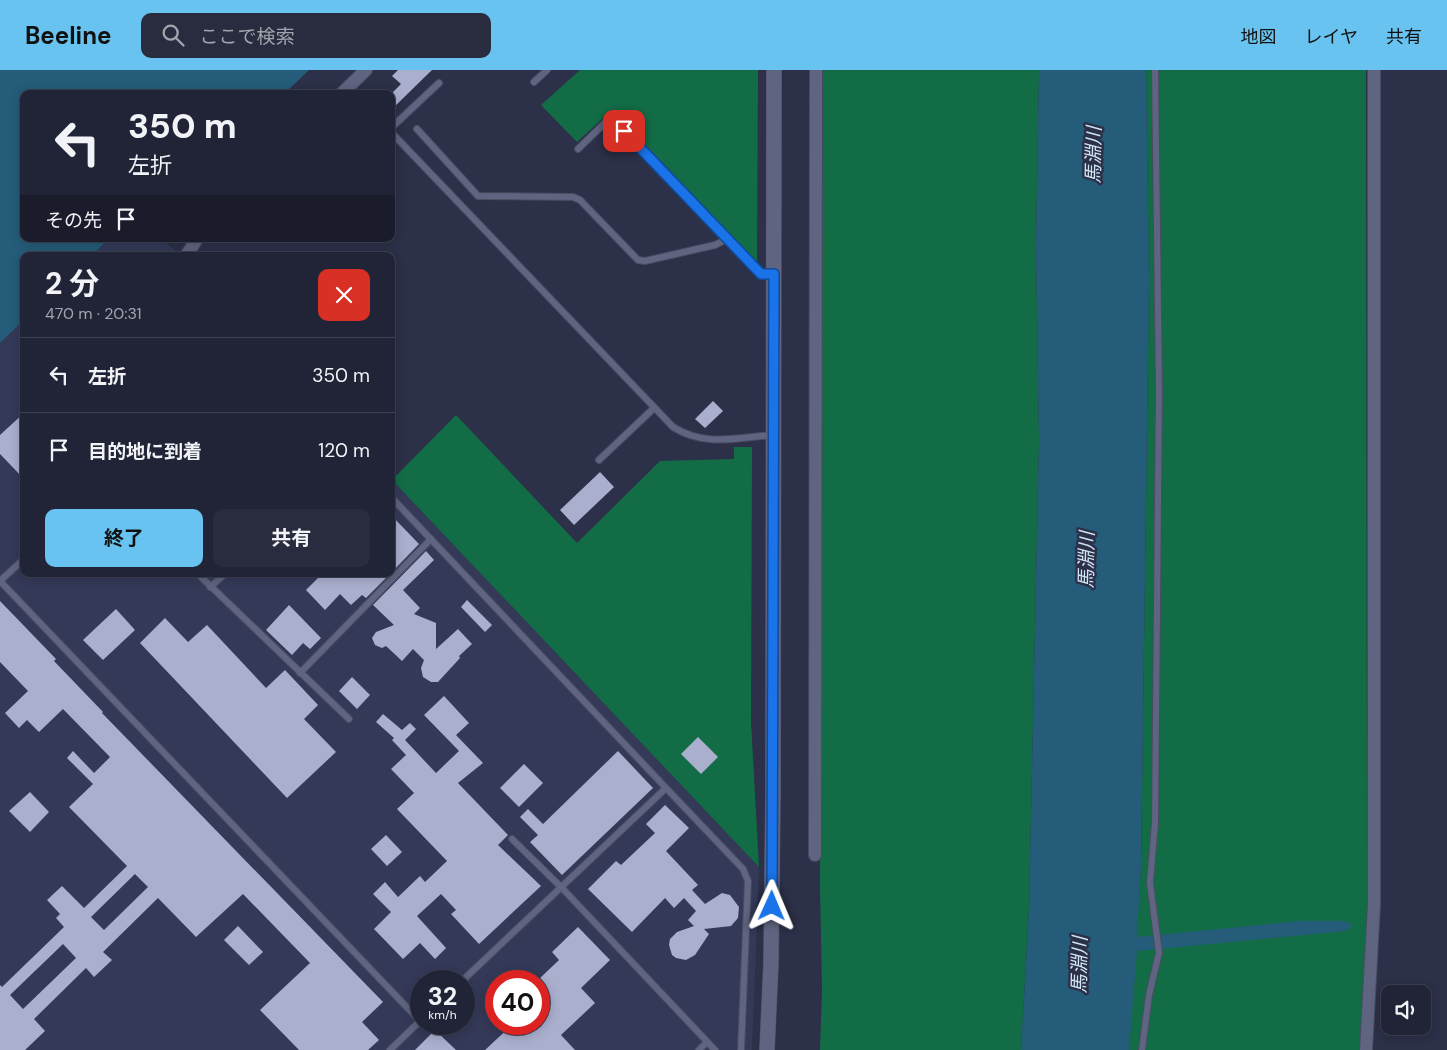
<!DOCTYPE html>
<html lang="ja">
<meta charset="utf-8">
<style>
:root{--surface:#212436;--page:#292c3e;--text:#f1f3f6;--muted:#a2a4ad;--line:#3e4151;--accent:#69c3f1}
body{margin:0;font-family:"DM Sans","Noto Sans JP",sans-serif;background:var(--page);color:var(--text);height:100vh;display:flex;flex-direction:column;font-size:19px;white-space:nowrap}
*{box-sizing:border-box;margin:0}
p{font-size:16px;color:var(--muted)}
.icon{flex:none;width:28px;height:28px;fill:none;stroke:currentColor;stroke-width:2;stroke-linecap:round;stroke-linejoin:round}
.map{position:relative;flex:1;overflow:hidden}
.details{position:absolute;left:20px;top:182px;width:375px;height:325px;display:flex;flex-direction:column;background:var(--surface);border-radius:10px;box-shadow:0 2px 12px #0003,0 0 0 1px var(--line)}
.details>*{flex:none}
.hud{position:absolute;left:20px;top:20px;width:375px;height:152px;border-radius:10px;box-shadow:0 2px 12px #0003,0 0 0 1px var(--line);background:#212436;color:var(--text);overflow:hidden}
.controls{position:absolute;left:1381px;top:915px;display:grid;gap:10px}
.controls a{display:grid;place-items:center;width:50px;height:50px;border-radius:10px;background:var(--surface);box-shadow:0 2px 12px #0003,0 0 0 1px var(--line);font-size:25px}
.speed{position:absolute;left:410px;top:900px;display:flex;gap:10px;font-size:25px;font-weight:700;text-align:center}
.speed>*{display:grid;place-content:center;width:65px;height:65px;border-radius:50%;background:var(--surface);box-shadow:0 2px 12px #0003,0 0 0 1px var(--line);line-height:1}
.speed small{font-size:12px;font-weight:400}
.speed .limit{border:8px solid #d22;background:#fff;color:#111}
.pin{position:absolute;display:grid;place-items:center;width:42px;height:42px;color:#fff;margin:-21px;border-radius:10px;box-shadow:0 2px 8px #0006}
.me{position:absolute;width:55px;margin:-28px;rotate:1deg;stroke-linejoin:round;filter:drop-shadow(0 0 4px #0008)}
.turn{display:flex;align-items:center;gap:18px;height:105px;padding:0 25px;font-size:22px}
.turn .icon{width:65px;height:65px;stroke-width:2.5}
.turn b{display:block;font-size:35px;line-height:42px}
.then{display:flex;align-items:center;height:48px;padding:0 25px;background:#0003;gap:10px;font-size:19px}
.round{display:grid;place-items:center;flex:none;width:52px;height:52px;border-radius:10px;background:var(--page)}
.overview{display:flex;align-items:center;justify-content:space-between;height:85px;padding:0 25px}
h1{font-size:30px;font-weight:700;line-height:38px}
.action{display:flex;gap:10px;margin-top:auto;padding:10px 25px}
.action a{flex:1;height:58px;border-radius:10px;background:var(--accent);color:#111;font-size:20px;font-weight:700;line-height:58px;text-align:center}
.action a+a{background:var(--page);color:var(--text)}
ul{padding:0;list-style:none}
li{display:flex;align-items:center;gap:15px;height:75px;padding:0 25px;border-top:1px solid var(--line)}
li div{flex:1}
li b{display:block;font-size:19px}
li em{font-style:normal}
header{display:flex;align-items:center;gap:30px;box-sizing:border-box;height:70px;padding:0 25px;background:var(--accent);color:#111}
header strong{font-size:24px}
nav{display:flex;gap:28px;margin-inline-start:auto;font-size:18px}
.search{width:350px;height:45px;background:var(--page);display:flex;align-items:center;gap:12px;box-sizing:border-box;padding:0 18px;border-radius:10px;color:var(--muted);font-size:19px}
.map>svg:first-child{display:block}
</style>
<header>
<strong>Beeline</strong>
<div class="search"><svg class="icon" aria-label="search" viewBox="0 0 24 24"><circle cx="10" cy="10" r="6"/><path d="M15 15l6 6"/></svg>ここで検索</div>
<nav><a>地図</a><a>レイヤ</a><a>共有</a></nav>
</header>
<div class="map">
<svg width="1447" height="980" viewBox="0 0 1447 980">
<rect width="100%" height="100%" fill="#2c3048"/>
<g fill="#343958" fill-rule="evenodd">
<path d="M109,169H163L180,186H91Z"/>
<path d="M24,250V504H391V409L759,797L752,980H0V273ZM421,911H464V954H421ZM496,911H539V954H496Z"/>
</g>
<g fill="#126d47">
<path d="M580,0H758L757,194L612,40L577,72L541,35Z"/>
<path d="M823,0H1039L1036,176L1039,371L1029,840L1021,980H820L822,919L820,818Z"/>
<path d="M1146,0H1366L1367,854L1360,980H1129L1141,796L1149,210Z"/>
<path d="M456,345L577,473L660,391L734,389V377H752L751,652L759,797L392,410Z"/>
</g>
<g fill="#245c79">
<path d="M0,0H309L284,24H24V169H109L91,186H24V250L0,273Z"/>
<path d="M1039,0H1146L1149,210L1141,796L1137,867L1301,851H1344L1353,855L1345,861L1137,881L1129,980H1021L1029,840L1039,371L1036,176Z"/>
</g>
<g fill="#a9afcd" fill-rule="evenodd">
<path d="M398,0H432L391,40V24L401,14L392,6Z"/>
<path d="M713,331L723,341L705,358L695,349Z"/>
<path d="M24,343V409L0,384V365Z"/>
<path d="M600,402L614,417L574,455L560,440Z"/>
<path d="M391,445L419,474L391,503Z"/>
<path d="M426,481L434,490L403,520L420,538L414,544L436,553V579L458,559L472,574L459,586L460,588L438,612H431L423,607L421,598L424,590L413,579L402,591L386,576L382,578L375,575L372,568L376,562L394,555L373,535Z"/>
<path d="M322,504H390L366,528L362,525L351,535L340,524L325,540L306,520Z"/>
<path d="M467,530L492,555L485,562L461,537Z"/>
<path d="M0,531L56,589L54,591L103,642L102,643L383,932L362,952L379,970L368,980H299L260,940L310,893L243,824L196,867L158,828L103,882L112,890L94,907L86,898L34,949L45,961L25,980H0V915L2,917L64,857L56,848L60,844L47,830L62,816L84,838L127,796L69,737L93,714L67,688L73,681L94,703L110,687L63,639L39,662L27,650L19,658L5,643L28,621L0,592ZM135,804L148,817L104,860L91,847ZM63,874L76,888L23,939L10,925Z"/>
<path d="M289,535L321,568L310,579L303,573L292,585L266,560Z"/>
<path d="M116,539L135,560L103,590L83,570Z"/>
<path d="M165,548L188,572L207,555L266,618L285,600L318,635L304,649L336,682L287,728L140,573Z"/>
<path d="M352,607L370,625L357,639L339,621Z"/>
<path d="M444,626L469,653L456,665L483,693L458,713L508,765L498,775L541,816L479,874L451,844L456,840L441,824L417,846L446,878L435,889L420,873L403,889L374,859L391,842L373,824L385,812L398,827L420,806L425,812L447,791L397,739L414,723L391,699L406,685L392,670L394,668L376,652L383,644L402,660L410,653L416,659L405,670L436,703L459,681L424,645Z"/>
<path d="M698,667L718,687L701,704L681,684Z"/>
<path d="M618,681L653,718L562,805L530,772L538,765L520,747L528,739L543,754Z"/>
<path d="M524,694L543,713L519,737L500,718Z"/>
<path d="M30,722L49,742L30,762L9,741Z"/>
<path d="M665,735L689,758L666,781L698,815L692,820L705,834L722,823L730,825L739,837L738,848L731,856L704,859L709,864L695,885L686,890L676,888L672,885L669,875L670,869L677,862L694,856L688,850L696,841L684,828L674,838L665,828L632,862L588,819L616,791L621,795L655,763L646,754Z"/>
<path d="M386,765L402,782L387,796L371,779Z"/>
<path d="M238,856L263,882L249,895L224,870Z"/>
<path d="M578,857L610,890L581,918L595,933L561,965L575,980H485L513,954H539V909L559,890L552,882Z"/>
<path d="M435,960L456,980H415Z"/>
</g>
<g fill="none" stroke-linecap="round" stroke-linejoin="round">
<g stroke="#494c61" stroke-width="8">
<g id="service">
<path d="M534,12L547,0"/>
<path d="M391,58L439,13"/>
<path d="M417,59L478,126L573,127L580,130L638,190L645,191L715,175L727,169"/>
<path d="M391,62L673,357C705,377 736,368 772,365"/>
<path d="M578,79L611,47L761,204H773"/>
<path d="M599,390L654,338"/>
<path d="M391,427L666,718L462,911"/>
<path d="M198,504L349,649"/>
<path d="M0,511L420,951"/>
<path d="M0,511L24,489"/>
<path d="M210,517L225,504"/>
<path d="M300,603L431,469"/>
<path d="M666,718L743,799L748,811L741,980"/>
<path d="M512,769L562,818L715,980"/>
<path d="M390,980L421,950"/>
<path d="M699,980L707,972"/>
<path d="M1142,980L1149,925L1159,883L1150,813L1155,753L1159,321L1155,0"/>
</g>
</g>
<g stroke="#494c61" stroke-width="14">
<g id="minor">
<path d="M341,24L366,0"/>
<path d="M186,186L197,169"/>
<path d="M815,785L816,0"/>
<path d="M1366,980L1374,834V0"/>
</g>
</g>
<g stroke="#494c61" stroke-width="16">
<path id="tertiary" d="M767,980L771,893L773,723L774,0"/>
</g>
<use href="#service" stroke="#5f6480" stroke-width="6"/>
<use href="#minor" stroke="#5f6480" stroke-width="12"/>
<use href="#tertiary" stroke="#5f6480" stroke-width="15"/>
</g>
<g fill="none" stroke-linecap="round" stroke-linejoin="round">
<g stroke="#114b97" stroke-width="12">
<path id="route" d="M624,61L761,204H774L772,836"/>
</g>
<use href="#route" stroke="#1a73e8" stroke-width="9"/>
</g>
<g text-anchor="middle" stroke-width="5" stroke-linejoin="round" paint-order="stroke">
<g font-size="19" font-style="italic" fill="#d0e7f5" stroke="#2c3048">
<text transform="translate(1093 85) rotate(-89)" y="7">馬淵川</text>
<text transform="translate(1086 490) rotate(-89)" y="7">馬淵川</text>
<text transform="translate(1079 895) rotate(-89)" y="7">馬淵川</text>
</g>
</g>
</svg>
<div class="controls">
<a><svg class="icon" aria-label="sound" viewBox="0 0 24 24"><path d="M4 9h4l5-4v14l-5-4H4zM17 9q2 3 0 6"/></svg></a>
</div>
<div class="speed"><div>32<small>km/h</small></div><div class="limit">40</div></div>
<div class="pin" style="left:624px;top:61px;background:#d93025"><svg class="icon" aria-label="arrive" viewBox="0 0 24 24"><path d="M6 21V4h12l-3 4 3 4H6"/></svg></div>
<svg class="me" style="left:772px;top:836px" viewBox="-20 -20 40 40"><path d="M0-17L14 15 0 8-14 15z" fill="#1a73e8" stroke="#fff" stroke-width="4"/></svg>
<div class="hud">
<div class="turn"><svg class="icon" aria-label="left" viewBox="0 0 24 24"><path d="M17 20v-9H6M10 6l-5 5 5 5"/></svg><div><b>350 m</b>左折</div></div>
<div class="then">その先<svg class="icon" aria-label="arrive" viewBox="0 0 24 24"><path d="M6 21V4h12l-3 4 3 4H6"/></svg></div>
</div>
<section class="details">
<div class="overview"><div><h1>2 分</h1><p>470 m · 20:31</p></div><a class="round" style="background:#d93025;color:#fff"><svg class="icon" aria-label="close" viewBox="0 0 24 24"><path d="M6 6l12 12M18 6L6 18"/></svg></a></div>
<ul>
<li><svg class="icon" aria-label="left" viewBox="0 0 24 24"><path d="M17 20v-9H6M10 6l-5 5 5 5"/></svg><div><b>左折</b></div><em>350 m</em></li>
<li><svg class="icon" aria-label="arrive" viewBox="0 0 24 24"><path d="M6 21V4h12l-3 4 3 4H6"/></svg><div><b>目的地に到着</b></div><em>120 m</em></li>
</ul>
<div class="action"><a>終了</a><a>共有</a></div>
</section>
</div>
